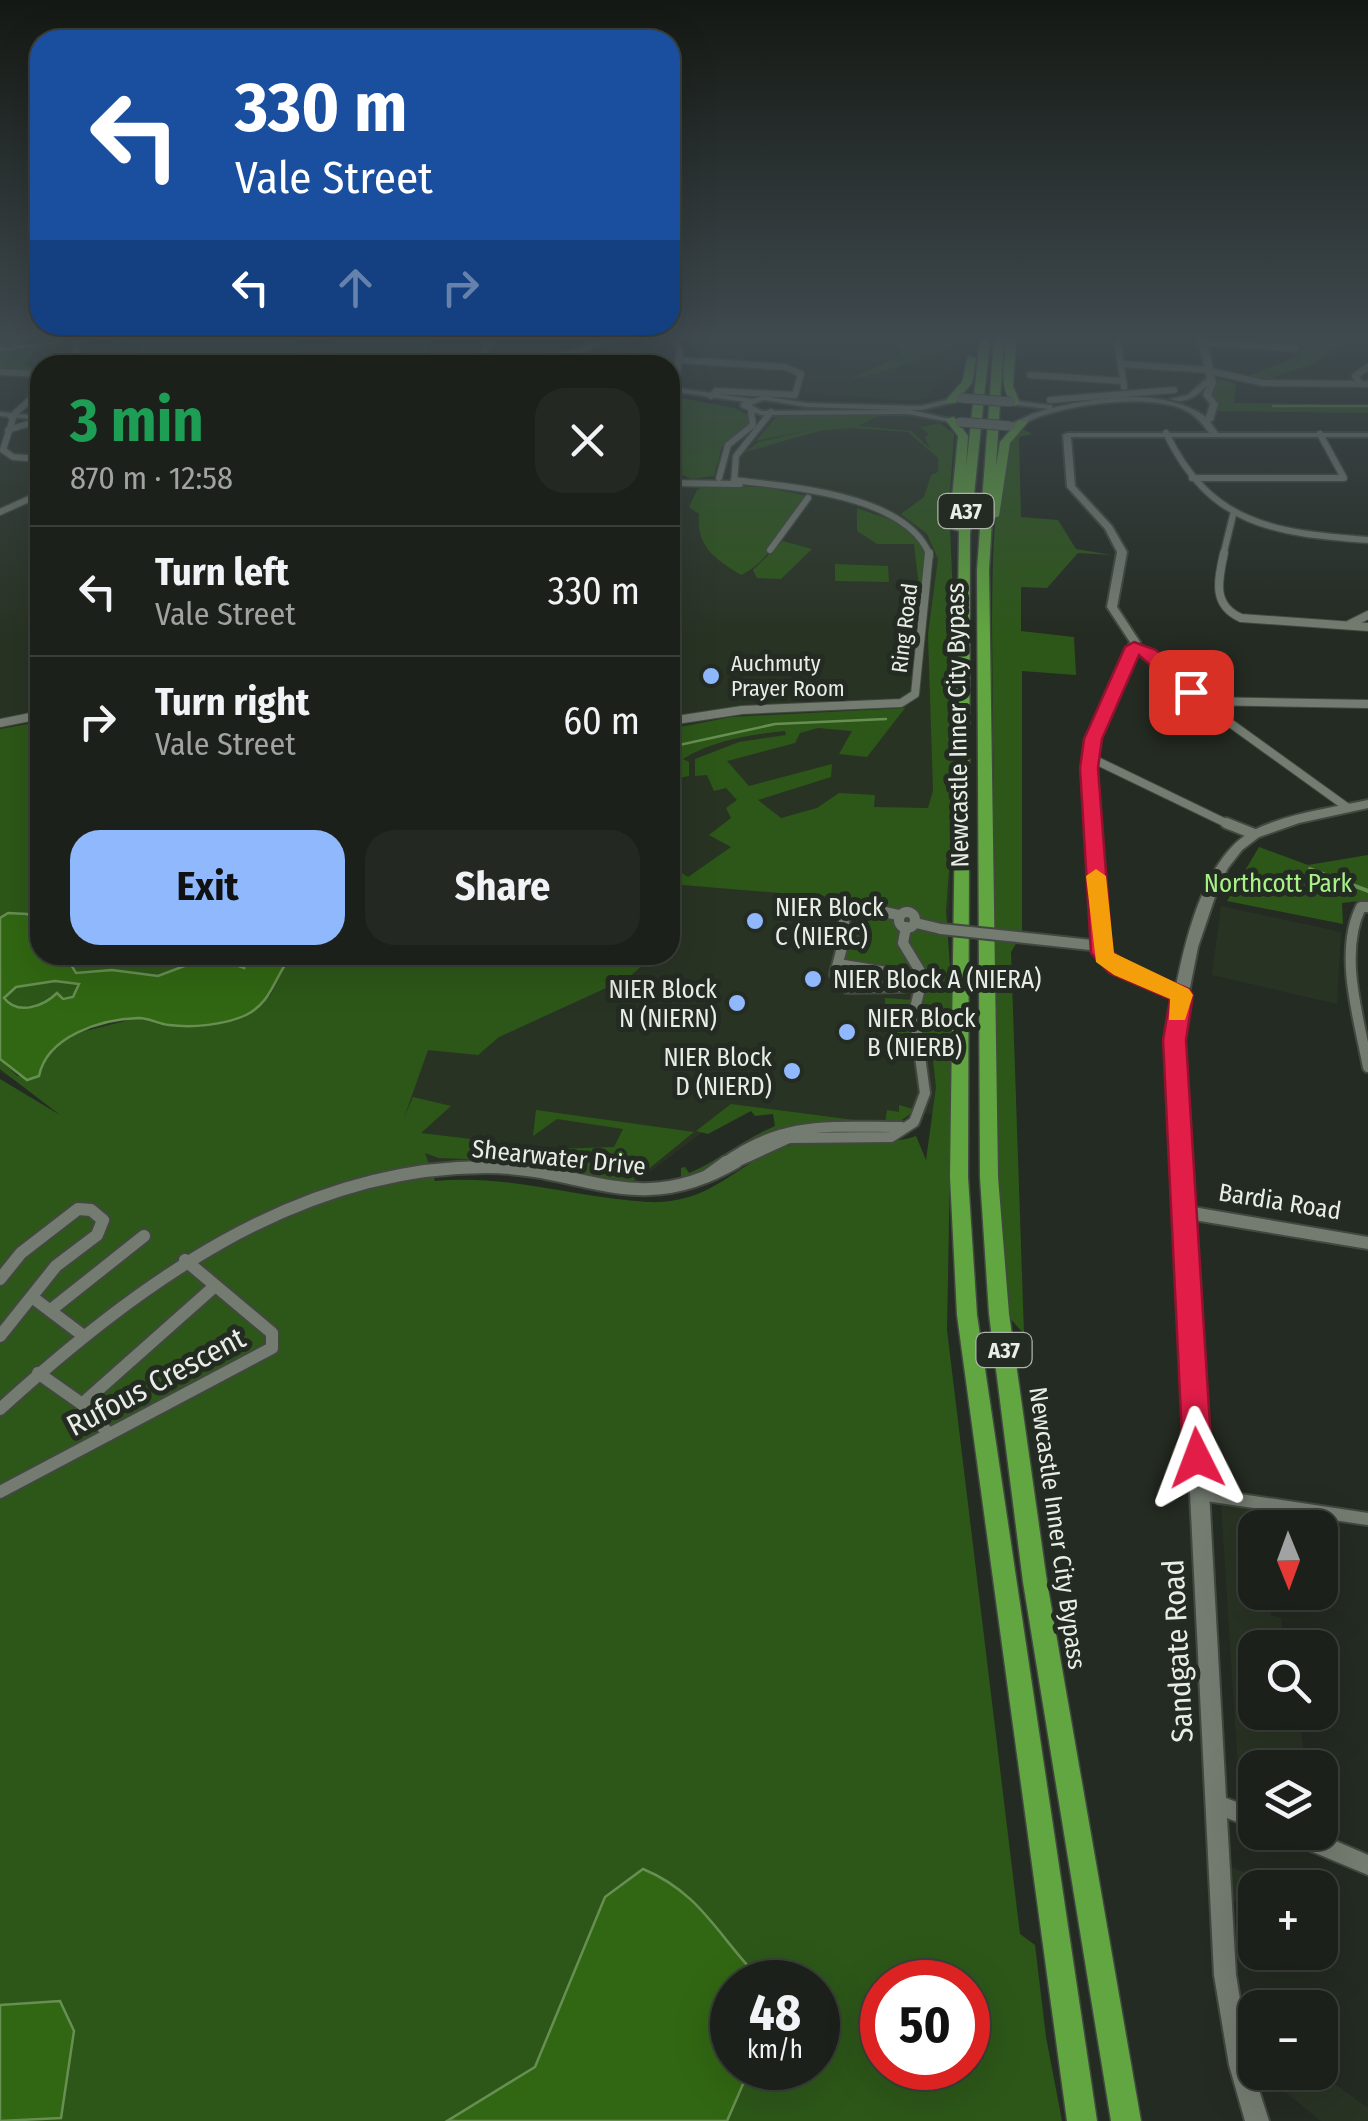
<!DOCTYPE html>
<meta charset="utf-8">
<style>
:root{--surface:#1b201a;--page:#242823;--text:#f1f3f6;--muted:#a0a3a2;--line:#393e39;--accent:#90b8fd}
body{margin:0;font-family:"Fira Sans Condensed",sans-serif;background:var(--page);color:var(--text);height:100vh;display:flex;flex-direction:column;font-size:38px;white-space:nowrap}
*{box-sizing:border-box;margin:0}
p{font-size:32px;color:var(--muted)}
.icon{flex:none;width:55px;height:55px;fill:none;stroke:currentColor;stroke-width:2;stroke-linecap:round;stroke-linejoin:round}
.map{position:relative;flex:1;overflow:hidden}
.sheet{position:absolute;left:30px;top:355px;width:650px;height:610px;display:flex;flex-direction:column;background:var(--surface);border-radius:30px;box-shadow:0 10px 40px #0002,0 0 0 2px var(--line)}
.sheet>*{flex:none}
.hud{position:absolute;left:30px;top:30px;width:650px;height:305px;border-radius:30px;box-shadow:0 10px 40px #0002,0 0 0 2px var(--line);background:#1a4fa0;color:#fff;overflow:hidden}
.needle{width:65px;rotate:179deg}
.buttons{position:absolute;left:1238px;top:1510px;display:grid;gap:20px}
.buttons a{display:grid;place-items:center;width:100px;height:100px;border-radius:20px;background:var(--surface);box-shadow:0 10px 40px #0002,0 0 0 2px var(--line);font-size:50px}
.speed{position:absolute;left:710px;top:1960px;display:flex;gap:20px;font-size:50px;font-weight:700;text-align:center}
.speed>*{display:grid;place-content:center;width:130px;height:130px;border-radius:50%;background:var(--surface);box-shadow:0 10px 40px #0002,0 0 0 2px var(--line);line-height:1}
.speed small{font-size:25px;font-weight:400}
.speed .limit{border:15px solid #d22;background:#fff;color:#111}
.pin{position:absolute;display:grid;place-items:center;width:85px;height:85px;color:#fff;margin:-42px;border-radius:20px;box-shadow:0 5px 15px #0006}
.me{position:absolute;width:110px;margin:-55px;rotate:357deg;stroke-linejoin:round;filter:drop-shadow(0 0 8px #0008)}
.turn{display:flex;align-items:center;gap:35px;height:210px;padding:0 40px;font-size:45px}
.turn .icon{width:130px;height:130px;stroke-width:2.5}
.turn b{display:block;font-size:70px;line-height:85px}
.lanes{display:flex;align-items:center;height:95px;padding:0 40px;background:#0003;justify-content:center;gap:50px;direction:ltr}
.lanes .off{opacity:.35}
.round{display:grid;place-items:center;flex:none;width:105px;height:105px;border-radius:30px;background:var(--page)}
.head{display:flex;align-items:center;justify-content:space-between;height:170px;padding:0 40px}
h1{font-size:60px;font-weight:700;line-height:75px;color:#1e9e55}
.action{display:flex;gap:20px;margin-top:auto;padding:20px 40px}
.action a{flex:1;height:115px;border-radius:30px;background:var(--accent);color:#111;font-size:40px;font-weight:700;line-height:115px;text-align:center}
.action a+a{background:var(--page);color:var(--text)}
ul{padding:0;list-style:none}
li{display:flex;align-items:center;gap:30px;height:130px;padding:0 40px;border-top:2px solid var(--line)}
li div{flex:1}
li b{display:block;font-size:38px}
li em{font-style:normal}
.map>svg:first-child{display:block}
</style>
<div class="map">
<svg width="1368" height="2121" viewBox="0 0 1368 2121">
<rect width="100%" height="100%" fill="#242b22"/>
<g fill="#293324">
<path d="M683,339H964L959,364L927,397L914,401L802,393L809,371L837,372L841,357L735,349L736,342L685,344Z"/>
<path d="M670,396L734,408L756,417L816,413L924,416L937,420L954,433L948,507L958,666V731L940,1087L932,1114L912,1113L898,1124L816,1123L805,1116L744,1108L703,1132L634,1184L507,1162L429,1165L419,1138L66,1110L0,1072V420L40,423V955H670Z"/>
<path d="M1221,906L1341,932L1337,1004L1212,975Z"/>
<path d="M1221,1504L1264,1511V1527L1255,1528V1592L1270,1593L1271,1615L1281,1618L1284,1641L1267,1638V1647L1255,1648V1712L1270,1713L1272,1722L1301,1730L1305,1767L1255,1768V1790L1239,1784Z"/>
<path d="M1219,1862L1279,1887L1255,1888V1909L1220,1896Z"/>
<path d="M1273,2073H1320L1368,2108V2121H1321L1273,2082Z"/>
</g>
<g fill="#2d5719" fill-rule="evenodd">
<path d="M73,339L74,347L34,351L26,366L40,371L0,368V344Z"/>
<path d="M112,339H296L294,365H148L133,341L112,343Z"/>
<path d="M332,339H434L417,365H340Z"/>
<path d="M885,339H948L954,347C943,354 860,380 851,378L895,359L902,351Z"/>
<path d="M1321,339H1351L1314,363L1273,377V381L1242,378L1298,357L1299,351Z"/>
<path d="M1216,378L1236,384L1234,403L1368,405V413L1216,411L1221,404L1210,392Z"/>
<path d="M670,396L734,408L748,415L749,426L722,446L714,476L692,479L679,473L683,471L670,450Z"/>
<path d="M816,413L878,416L859,426L912,431L930,449L925,437L929,434L920,427L940,423L954,434L949,507L959,731L946,911L953,1007L947,1330L1020,1934L1035,1945L1046,2037L1062,2121H0V1079L60,1115L0,1069V1059L17,1076H39L48,1049L66,1036L137,1018L167,1025L270,996L287,962L273,955H645L644,964L628,978L499,1037L478,1055L428,1050L404,1118L413,1097L451,1106L421,1133L552,1149L614,1147L623,1129L557,1119L533,1136L536,1110L694,1132L630,1184L520,1161L439,1158L425,1153L435,1181C508,1174 575,1198 648,1202C717,1205 738,1157 795,1144C836,1134 875,1150 916,1136L926,1160L936,1087L931,1042L897,1048L886,1037L885,998L914,1000L920,984L914,967L841,961L865,900L670,884V866L688,877L731,847L709,835L731,818L726,808L737,800L726,788L714,791L707,775L695,776V759L739,742L786,735L785,731C749,735 714,740 683,759L689,762V776L670,780V766L676,762L670,758V729L731,717L905,708L867,757L839,754L852,731L818,728L800,733L795,743L727,761L749,786L832,764L831,777L758,800L781,818L817,808L839,793L875,795L874,807L928,808L933,791L928,634L938,559L927,534L901,514L924,497L931,475L938,472V458L908,432L852,428L823,430L745,452L759,442L811,430L756,441L777,416ZM732,1982H818V2068H732ZM882,1982H968V2068H882Z"/>
<path d="M1022,429L1033,434L1019,437L1021,517L1058,520L1076,549L1112,555L1078,553L1047,588L1021,587V631L1074,637L1076,675L1022,671V934L1011,952L1024,1334L1008,1316L997,1174L992,623C993,579 990,457 1022,429Z"/>
<path d="M706,485L762,487L809,496C785,522 775,558 741,575C715,559 696,547 699,514L689,507L697,490Z"/>
<path d="M857,508L909,526L926,550L921,591H912L919,587L914,544H877L857,531Z"/>
<path d="M783,541L812,549L781,579L757,578L753,570Z"/>
<path d="M835,564L888,566L889,582L835,581Z"/>
<path d="M40,722V923C27,914 14,909 0,918V729Z"/>
<path d="M1259,847L1308,865L1368,855V900L1342,903L1343,924L1227,901Z"/>
<path d="M65,955H81L84,959L244,955L245,968L211,956L158,976L112,970L76,973Z"/>
<path d="M55,981L80,983L74,997H53L48,1004C30,1005 16,1013 3,998L16,987Z"/>
<path d="M731,1104L885,1124L887,1110L899,1112V1105L913,1109C897,1139 826,1120 794,1126C752,1132 709,1181 681,1179V1168L685,1167L689,1173C720,1160 744,1139 775,1126L773,1114L755,1116L751,1111L708,1134L696,1131Z"/>
</g>
<g fill="#316712" stroke="#688f52" stroke-width="2.5" fill-rule="evenodd">
<path d="M8,913L27,914L40,923V955H65L76,973L112,970L158,976L211,956L244,968V955H273L287,962C273,982 270,1003 246,1015C225,1025 192,1028 169,1025C159,1024 149,1018 139,1018C101,1019 47,1036 39,1076L27,1080L0,1059V918ZM55,981L79,984L73,997L63,999L57,993C44,1006 18,1016 4,998L16,987Z"/>
<path d="M643,1869C699,1892 717,1934 757,1976L758,1982H732V2068H750L727,2121H447L535,2067L605,1897Z"/>
<path d="M60,2001L74,2031L61,2118L0,2121V2005Z"/>
</g>
<g fill="none" stroke-linecap="round" stroke-linejoin="round">
<g stroke="#688f52" stroke-width="2.5">
<path d="M0,350L64,341"/>
<path d="M1273,406H1368"/>
<path d="M670,747L775,724L886,719"/>
</g>
<g stroke="#688f52" stroke-width="4">
<path d="M1310,869L1368,891"/>
<path d="M285,963L297,955"/>
</g>
<g stroke="#424840" stroke-width="9">
<g id="street-far3">
<path d="M1117,339L1124,387"/>
<path d="M1203,343L1296,348"/>
<path d="M679,360L785,367L801,374L795,395L716,391L711,396"/>
<path d="M1120,364L1209,370"/>
<path d="M68,365L76,351L75,339"/>
<path d="M476,365L492,339"/>
<path d="M483,365L571,354L609,339"/>
<path d="M1210,371L1264,383L1368,384"/>
<path d="M0,372L40,374"/>
<path d="M1030,375L1123,381"/>
<path d="M1361,384L1355,376L1368,367"/>
<path d="M670,386L676,382L680,350L676,339"/>
<path d="M1050,400L1174,390"/>
<path d="M14,415L3,450L13,457L40,459"/>
<path d="M11,417L40,391"/>
<path d="M8,430L40,420"/>
<path d="M1166,433C1210,525 1274,533 1368,540"/>
<path d="M719,478L728,445L753,425L751,411"/>
<path d="M1192,478H1344L1320,434"/>
<path d="M734,480C790,487 908,495 930,556"/>
<path d="M670,483L740,484"/>
<path d="M734,484L736,456L771,412"/>
<path d="M0,512L40,494"/>
<path d="M770,550L808,498"/>
<path d="M1223,556L1233,515"/>
</g>
</g>
<g stroke="#424840" stroke-width="10">
<g id="street-far2">
<path d="M1224,553C1218,581 1212,605 1241,618L1368,627"/>
<path d="M1350,624L1368,615"/>
<path d="M1134,647L1150,654L1212,710L1348,808"/>
<path d="M1202,701L1368,704"/>
<path d="M670,721L742,710L901,703L915,694L929,553"/>
<path d="M0,723L40,715"/>
<path d="M1089,757L1232,826"/>
</g>
</g>
<g stroke="#424840" stroke-width="14">
<g id="street-far1">
<path d="M1226,823L1254,834"/>
<path d="M1368,907H1361C1338,953 1359,1019 1368,1067"/>
<circle cx="907" cy="920" r="8"/>
<path d="M916,923L941,929"/>
<path d="M1008,936L1100,946"/>
<path d="M838,964L904,975L910,981L903,987L847,988L835,974L845,936L844,919L849,913L876,910L898,915"/>
<path d="M723,1164C783,1120 830,1127 901,1127"/>
<path d="M732,1164L789,1138L891,1137L914,1122L925,1093L914,1012L923,976L903,943L906,927"/>
</g>
</g>
<g stroke="#424840" stroke-width="16">
<g id="street">
<path d="M707,1176L726,1162"/>
<path d="M0,1279L21,1253L78,1209L91,1210L103,1220L97,1235L56,1266L0,1336"/>
<path d="M32,1297L81,1334"/>
<path d="M52,1309L144,1236"/>
<path d="M38,1373L82,1404L109,1434"/>
<path d="M82,1404L215,1286"/>
<path d="M0,1409C135,1287 294,1167 486,1167C585,1167 636,1220 736,1162"/>
<path d="M0,1492L272,1348V1333L185,1260"/>
<path d="M1200,1494L1368,1519"/>
</g>
</g>
<g stroke="#424840" stroke-width="4">
<g id="secondary">
<path d="M1198,339H1206L1215,378L1216,383L1211,395L1218,404L1213,420L1210,422L1218,433H1368V437H1071L1075,486L1112,526L1127,552L1117,607L1140,642L1095,752L1107,949L1122,964L1176,987C1186,937 1205,855 1254,830C1289,813 1331,808 1368,800V808L1299,823L1259,837L1242,850L1228,868L1217,891L1198,947L1183,1023L1193,1207L1368,1237V1249L1194,1220L1226,1798L1255,1809V1829L1227,1818L1236,1975L1251,2065L1269,2121H1245L1229,2065L1214,1975L1176,1212L1169,1023L1174,997L1112,970L1095,950L1083,752L1130,642L1107,607L1117,552L1105,529L1067,487L1063,435L1067,433H1209C1201,421 1193,413 1180,408C1143,395 1078,404 1041,416C1028,420 1019,429 1006,426L1032,414L1048,409L1008,404L1007,402L1011,400L1049,405H1052V408C1101,397 1162,387 1206,417L1210,404L1203,395L1207,386C1196,396 1185,405 1170,399L1188,395L1207,378Z"/>
<path d="M670,387L752,399L763,396L807,403L921,406L961,396L965,398L964,400L921,410H911L964,422L960,424L908,414L761,415L741,407V403L745,402L670,391ZM764,400L807,407L894,410L762,411L751,405Z"/>
<path d="M0,412L40,416V420L0,416Z"/>
<path d="M1279,1832H1315L1368,1855V1875L1282,1839Z"/>
</g>
</g>
<g stroke="#424840" stroke-width="3">
<g id="highway">
<path d="M980,339H990L970,534L968,1177L977,1315L1097,2121H1067L957,1315L950,1177L959,531L949,528L958,436L945,419L954,417L968,436L966,468Z"/>
<path d="M994,339H1004L996,466L1000,442L1019,420L1028,422L1010,443L999,516L992,519L989,570L998,1177L1009,1314L1047,1582L1141,2121H1111L1023,1582L989,1314L980,1177L977,570Z"/>
<path d="M1006,339H1016L1013,386L1020,403L1015,406C997,390 1005,362 1006,339Z"/>
<path d="M968,356L976,358L972,383L955,403H947V399L962,382Z"/>
</g>
</g>
<use href="#street-far3" stroke="#747c71" stroke-width="6"/>
<use href="#street-far2" stroke="#747c71" stroke-width="8"/>
<use href="#street-far1" stroke="#747c71" stroke-width="10"/>
<use href="#street" stroke="#747c71" stroke-width="12"/>
<use href="#secondary" fill="#747c71" fill-rule="evenodd"/>
<use href="#highway" fill="#61a640" fill-rule="evenodd"/>
<g stroke="#424840" stroke-width="14" stroke-linecap="butt">
<path id="street-bridge" d="M941,929L1008,936"/>
</g>
<g stroke="#424840" stroke-width="11" stroke-linecap="butt">
<g id="secondary-bridge">
<path d="M961,398L1011,402"/>
<path d="M960,422L1010,426"/>
</g>
</g>
<use href="#street-bridge" stroke="#747c71" stroke-width="10"/>
<use href="#secondary-bridge" stroke="#747c71" stroke-width="9"/>
</g>
<linearGradient id="sky" x2="0" y2="1"><stop stop-color="#141813"/><stop offset="0.53" stop-color="#3f4a4f"/><stop offset="1" stop-color="#3f4a4f" stop-opacity="0"/></linearGradient>
<rect width="1368" height="636" fill="url(#sky)"/>
<path fill="#e11d48" stroke="#92132f" stroke-width="2.5" d="M1134,642L1156,650L1200,692L1185,696L1139,655L1102,739L1098,768L1112,951L1125,962L1189,989L1193,995L1186,1040L1212,1458L1207,1467L1197,1471L1187,1467L1183,1458L1163,1040L1170,999L1109,973L1091,953L1080,768L1084,739L1125,647Z"/>
<path fill="#f59e0b" d="M1096,869L1106,876L1114,953L1189,989L1193,995L1185,1020H1169L1170,999L1114,975L1096,962L1086,876Z"/>
<g fill="#90b8fd" stroke="#242b22" stroke-width="4">
<circle cx="711" cy="676" r="10"/>
<circle cx="755" cy="921" r="10"/>
<circle cx="813" cy="979" r="10"/>
<circle cx="737" cy="1003" r="10"/>
<circle cx="847" cy="1032" r="10"/>
<circle cx="792" cy="1071" r="10"/>
</g>
<g text-anchor="middle" stroke-width="10" stroke-linejoin="round" paint-order="stroke">
<g fill="#242b22" stroke="#aeb3ac" stroke-width="2.5">
<rect x="938.5" y="494" width="55" height="34" rx="8"/>
<rect x="976.5" y="1333" width="55" height="34" rx="8"/>
</g>
<g font-size="22" font-weight="bold" fill="#e9ede7">
<text x="966" y="519">A37</text>
<text x="1004" y="1358">A37</text>
</g>
<g font-size="22" fill="#e9ede7" stroke="#242b22">
<text transform="translate(904 628) rotate(-83)" y="8">Ring Road</text>
</g>
<g font-size="22" fill="#e9ede7" stroke="#242b22" text-anchor="start">
<text x="731" y="671">Auchmuty<tspan x="731" dy="25">Prayer Room</tspan></text>
</g>
<g font-size="25" fill="#e9ede7" stroke="#242b22">
<text transform="translate(957 725) rotate(-91)" y="9">Newcastle Inner City Bypass</text>
<text transform="translate(559 1157) rotate(6)" y="9">Shearwater Drive</text>
<text transform="translate(1280 1201) rotate(9)" y="9">Bardia Road</text>
<text transform="translate(1058 1528) rotate(82)" y="9">Newcastle Inner City Bypass</text>
</g>
<g font-size="25" fill="#a8f388" stroke="#242b22">
<text x="1278" y="892">Northcott Park</text>
</g>
<g font-size="25" fill="#e9ede7" stroke="#242b22" text-anchor="start">
<text x="775" y="916">NIER Block<tspan x="775" dy="29">C (NIERC)</tspan></text>
<text x="833" y="988">NIER Block A (NIERA)</text>
<text x="717" y="998" text-anchor="end">NIER Block<tspan x="717" dy="29">N (NIERN)</tspan></text>
<text x="867" y="1027">NIER Block<tspan x="867" dy="29">B (NIERB)</tspan></text>
<text x="772" y="1066" text-anchor="end">NIER Block<tspan x="772" dy="29">D (NIERD)</tspan></text>
</g>
<g font-size="30" fill="#e9ede7" stroke="#242b22">
<text transform="translate(156 1382) rotate(-28)" y="10">Rufous Crescent</text>
<text transform="translate(1178 1651) rotate(-93)" y="10">Sandgate Road</text>
</g>
</g>
</svg>
<div class="buttons">
<a><svg class="needle" viewBox="-14 -14 28 28"><path d="M0-13l5 13h-10z" fill="#e53935"/><path d="M0 13l5-13h-10z" fill="#a0a3a2"/></svg></a>
<a><svg class="icon" aria-label="search" viewBox="0 0 24 24"><circle cx="10" cy="10" r="6"/><path d="M15 15l6 6"/></svg></a>
<a><svg class="icon" aria-label="layers" viewBox="0 0 24 24"><path d="M12 4l9 5-9 5-9-5zM3 14l9 5 9-5"/></svg></a>
<a>+</a>
<a>−</a>
</div>
<div class="speed"><div>48<small>km/h</small></div><div class="limit">50</div></div>
<div class="pin" style="left:1191px;top:692px;background:#d93025"><svg class="icon" aria-label="arrive" viewBox="0 0 24 24"><path d="M6 21V4h12l-3 4 3 4H6"/></svg></div>
<svg class="me" style="left:1197px;top:1458px" viewBox="-20 -20 40 40"><path d="M0-17L14 15 0 8-14 15z" fill="#e11d48" stroke="#fff" stroke-width="4"/></svg>
<div class="hud">
<div class="turn"><svg class="icon" aria-label="left" viewBox="0 0 24 24"><path d="M17 20v-9H6M10 6l-5 5 5 5"/></svg><div><b>330 m</b>Vale Street</div></div>
<div class="lanes"><svg class="icon" aria-label="left" viewBox="0 0 24 24"><path d="M17 20v-9H6M10 6l-5 5 5 5"/></svg><svg class="icon off" aria-label="ahead" viewBox="0 0 24 24"><path d="M12 20V5M6 11l6-6 6 6"/></svg><svg class="icon off" aria-label="right" viewBox="0 0 24 24"><path d="M7 20v-9h11M14 6l5 5-5 5"/></svg></div>
</div>
<section class="sheet">
<div class="head"><div><h1>3 min</h1><p>870 m · 12:58</p></div><a class="round"><svg class="icon" aria-label="close" viewBox="0 0 24 24"><path d="M6 6l12 12M18 6L6 18"/></svg></a></div>
<ul>
<li><svg class="icon" aria-label="left" viewBox="0 0 24 24"><path d="M17 20v-9H6M10 6l-5 5 5 5"/></svg><div><b>Turn left</b><p>Vale Street</p></div><em>330 m</em></li>
<li><svg class="icon" aria-label="right" viewBox="0 0 24 24"><path d="M7 20v-9h11M14 6l5 5-5 5"/></svg><div><b>Turn right</b><p>Vale Street</p></div><em>60 m</em></li>
</ul>
<div class="action"><a>Exit</a><a>Share</a></div>
</section>
</div>
